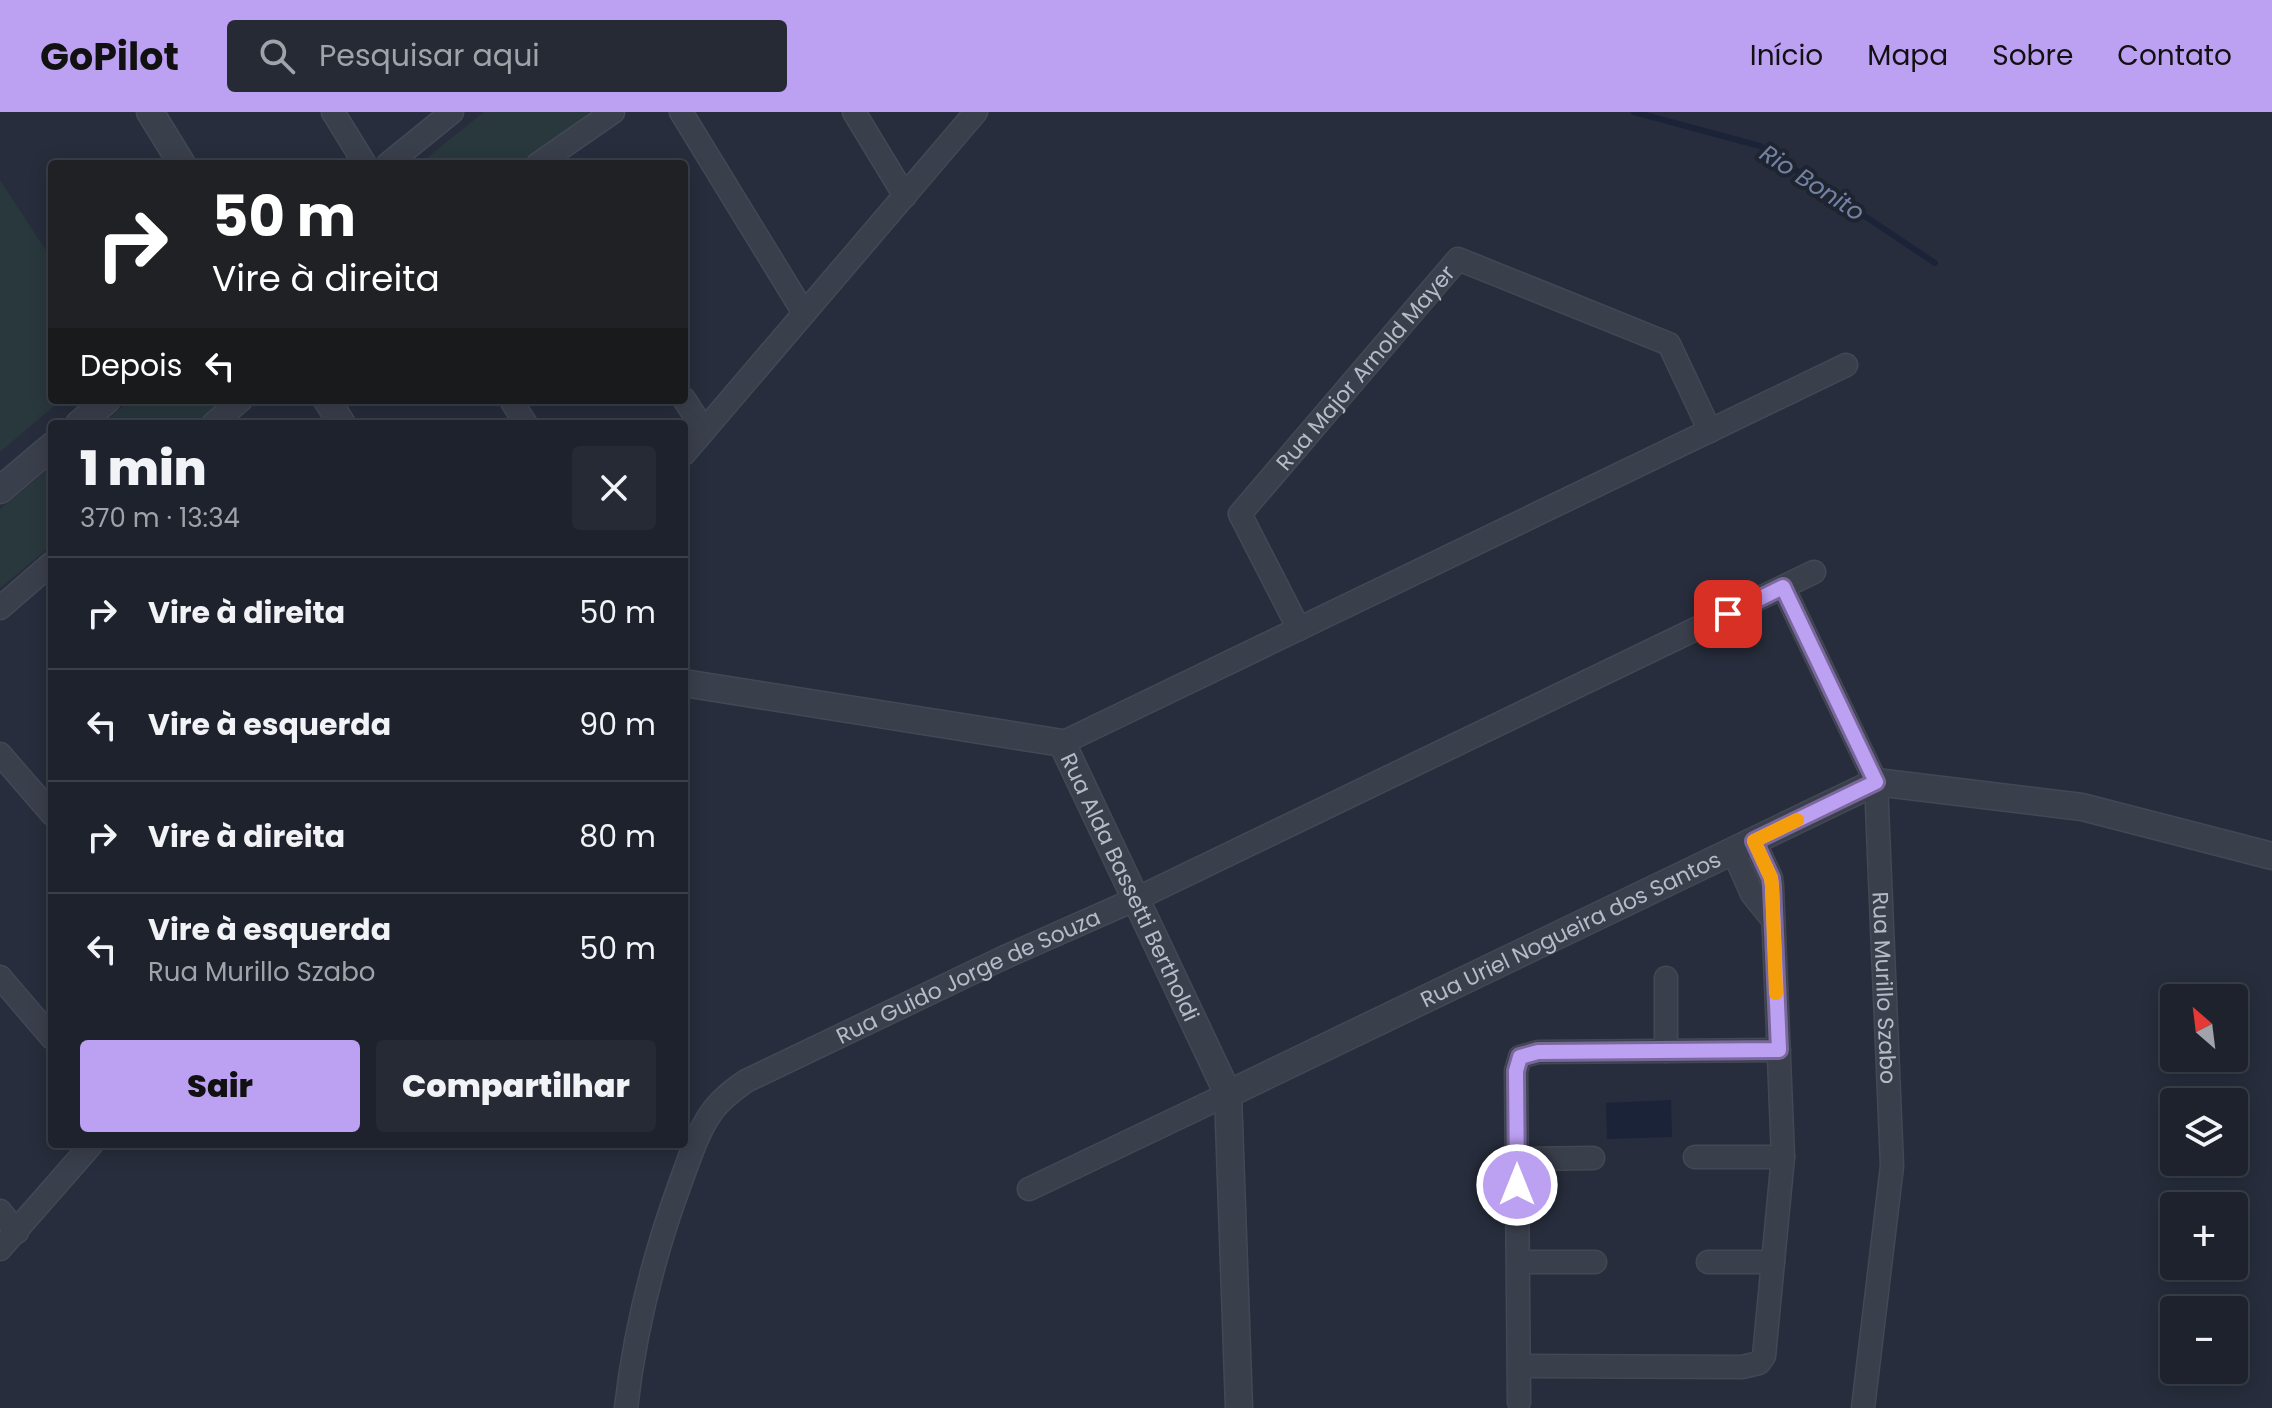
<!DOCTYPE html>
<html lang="pt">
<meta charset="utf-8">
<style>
:root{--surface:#1d222d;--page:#252a35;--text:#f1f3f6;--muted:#a0a4aa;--line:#3b3f49;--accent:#bca0f2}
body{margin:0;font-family:Poppins,sans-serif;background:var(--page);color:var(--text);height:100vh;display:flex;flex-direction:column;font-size:30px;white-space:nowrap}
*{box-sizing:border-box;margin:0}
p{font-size:26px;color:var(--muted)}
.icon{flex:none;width:44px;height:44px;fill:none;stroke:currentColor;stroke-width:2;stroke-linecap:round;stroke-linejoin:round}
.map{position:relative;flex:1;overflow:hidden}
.sheet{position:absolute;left:48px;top:308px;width:640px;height:728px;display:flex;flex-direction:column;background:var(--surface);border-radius:8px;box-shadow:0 4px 20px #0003,0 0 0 2px var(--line)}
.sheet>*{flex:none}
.top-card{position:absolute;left:48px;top:48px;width:640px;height:244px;border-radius:8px;box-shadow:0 4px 20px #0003,0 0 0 2px var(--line);background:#202124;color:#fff;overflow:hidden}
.needle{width:52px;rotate:332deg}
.fabs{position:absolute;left:2160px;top:872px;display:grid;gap:16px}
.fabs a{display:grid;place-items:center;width:88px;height:88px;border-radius:8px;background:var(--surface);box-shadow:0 4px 20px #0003,0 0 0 2px var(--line);font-size:40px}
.pin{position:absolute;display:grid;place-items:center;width:68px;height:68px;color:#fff;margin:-34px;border-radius:16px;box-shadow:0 4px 12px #0006}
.me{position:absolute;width:88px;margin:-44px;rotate:0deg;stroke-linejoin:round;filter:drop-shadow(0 0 6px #0008)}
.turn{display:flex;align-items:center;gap:28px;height:168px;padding:0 32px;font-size:36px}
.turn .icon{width:104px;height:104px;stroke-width:2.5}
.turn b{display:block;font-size:56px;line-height:68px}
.then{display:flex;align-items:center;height:76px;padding:0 32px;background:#0003;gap:16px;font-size:30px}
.round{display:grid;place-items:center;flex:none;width:84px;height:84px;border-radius:8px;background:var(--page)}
.overview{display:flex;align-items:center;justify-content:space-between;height:136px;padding:0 32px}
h1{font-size:48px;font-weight:800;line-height:60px}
.cta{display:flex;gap:16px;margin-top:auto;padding:16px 32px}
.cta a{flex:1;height:92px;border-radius:8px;background:var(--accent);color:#111;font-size:32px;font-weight:800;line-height:92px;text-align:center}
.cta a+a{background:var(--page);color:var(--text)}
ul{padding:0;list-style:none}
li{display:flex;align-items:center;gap:24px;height:112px;padding:0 32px;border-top:2px solid var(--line)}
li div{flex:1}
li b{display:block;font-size:30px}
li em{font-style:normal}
header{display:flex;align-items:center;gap:48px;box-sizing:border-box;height:112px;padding:0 40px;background:var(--accent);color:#111}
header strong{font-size:38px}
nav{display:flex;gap:44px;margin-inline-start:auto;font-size:28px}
.search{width:560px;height:72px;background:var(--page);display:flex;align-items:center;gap:20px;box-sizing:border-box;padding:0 28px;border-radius:8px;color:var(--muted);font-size:30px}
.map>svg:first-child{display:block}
</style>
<header>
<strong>GoPilot</strong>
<div class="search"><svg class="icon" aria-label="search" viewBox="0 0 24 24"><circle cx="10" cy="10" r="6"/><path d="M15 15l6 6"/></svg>Pesquisar aqui</div>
<nav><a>Início</a><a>Mapa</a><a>Sobre</a><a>Contato</a></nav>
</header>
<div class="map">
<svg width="2272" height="1296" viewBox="0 0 2272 1296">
<rect width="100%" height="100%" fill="#272d3c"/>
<g fill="#29383d">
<path d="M484,0H591L519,52H419Z"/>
<path d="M0,68L52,148V288H61L0,340Z"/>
<path d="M131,288H228L199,312H102Z"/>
<path d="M52,354V433L0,476V397Z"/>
</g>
<path fill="#1b2339" d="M1671,988L1672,1025L1607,1027L1606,991Z"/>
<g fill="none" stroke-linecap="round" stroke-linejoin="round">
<path stroke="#1b2339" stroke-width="6" d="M1634,0L1760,34L1935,151"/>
<g stroke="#434855" stroke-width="25">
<g id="minor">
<path d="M333,0L365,52"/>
<path d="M681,0L804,201"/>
<path d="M854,0L905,84"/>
<path d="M388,52L452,0"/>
<path d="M538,52L613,0"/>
<path d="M684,287L704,318"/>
<path d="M511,288L526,312"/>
<path d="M213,312L241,288"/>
<path d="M684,342L976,0"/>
<path id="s1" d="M1783,475L1876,670L1892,1054L1863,1296"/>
<path d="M0,496L52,451"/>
<path id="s2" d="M1299,517L1240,402L1458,147L1669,232L1710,319"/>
<path d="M1062,631L1846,253"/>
<path d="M0,642L52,702"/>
<path d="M1733,739L1752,782L1773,808"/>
<path d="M0,865L52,926"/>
<path d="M1666,939V866"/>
<path d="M1695,1045H1783"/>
<path d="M1517,1047L1593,1046"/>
<path d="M1029,1077L1228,982"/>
<path d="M0,1099L17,1120"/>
<path d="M0,1137L92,1032"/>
<path d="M1518,1150H1595"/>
<path d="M1708,1150H1773"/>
<path d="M1519,1254L1742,1255L1759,1251L1764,1244L1783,1045L1772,774L1771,766L1754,729"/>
<path d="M1519,1290L1516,959L1520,945L1538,940L1779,938"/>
<path id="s3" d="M626,1296C635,1216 653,1145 681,1069C690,1045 698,1018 714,997C723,985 735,977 746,969L1005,845L1136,787L1814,460"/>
</g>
</g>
<g stroke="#434855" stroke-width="29">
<g id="tertiary">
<path d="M150,0L182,52"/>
<path d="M327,288L342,312"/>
<path d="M79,312L107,288"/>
<path d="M0,378L52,334"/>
<path id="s4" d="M684,571L1062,631L1228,982L1239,1296"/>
<path id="s5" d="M1228,982L1876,670L2082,695L2272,744"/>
</g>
</g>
<use href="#minor" stroke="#3a3f4c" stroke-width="22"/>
<use href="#tertiary" stroke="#3a3f4c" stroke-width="26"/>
</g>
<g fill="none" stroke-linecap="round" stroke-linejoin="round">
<g stroke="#7a689d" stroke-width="20">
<path id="route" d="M1517,1073L1516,959L1520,945L1538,940L1779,938L1772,774L1771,766L1754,729L1876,670L1783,475L1728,502"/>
</g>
<use href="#route" stroke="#bca0f2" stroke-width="14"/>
<path stroke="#f59e0b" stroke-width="14" d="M1776,881L1772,774L1771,766L1754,729L1797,708"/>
</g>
<g text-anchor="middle" stroke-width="8" stroke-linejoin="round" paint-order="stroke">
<g font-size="22" fill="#b6bbc7" stroke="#1f2431">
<text dy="8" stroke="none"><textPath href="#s2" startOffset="322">Rua Major Arnold Mayer</textPath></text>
<text dy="8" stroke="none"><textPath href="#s4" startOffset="542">Rua Alda Bassetti Bertholdi</textPath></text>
<text dy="8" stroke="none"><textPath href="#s5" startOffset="380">Rua Uriel Nogueira dos Santos</textPath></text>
<text dy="8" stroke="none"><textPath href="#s3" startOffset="602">Rua Guido Jorge de Souza</textPath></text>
<text dy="8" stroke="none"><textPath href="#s1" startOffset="422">Rua Murillo Szabo</textPath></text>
</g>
<g font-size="24" font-style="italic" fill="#7381a3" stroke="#1f2431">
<text transform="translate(1812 71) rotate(33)" y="8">Rio Bonito</text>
</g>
</g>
</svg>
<div class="fabs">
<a><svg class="needle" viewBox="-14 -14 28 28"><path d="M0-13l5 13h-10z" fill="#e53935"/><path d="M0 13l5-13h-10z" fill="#a0a4aa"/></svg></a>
<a><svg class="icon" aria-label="layers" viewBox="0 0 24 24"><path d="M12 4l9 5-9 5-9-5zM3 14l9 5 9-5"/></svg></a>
<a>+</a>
<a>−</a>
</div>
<div class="pin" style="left:1728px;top:502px;background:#d93025"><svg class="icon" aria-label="arrive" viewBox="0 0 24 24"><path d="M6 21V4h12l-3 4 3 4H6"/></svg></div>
<svg class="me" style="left:1517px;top:1073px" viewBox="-20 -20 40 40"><circle r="17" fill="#bca0f2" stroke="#fff" stroke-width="3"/><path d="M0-11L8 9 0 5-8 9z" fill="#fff"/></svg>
<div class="top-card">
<div class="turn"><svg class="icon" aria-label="right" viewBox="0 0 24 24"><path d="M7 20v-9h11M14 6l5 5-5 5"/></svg><div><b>50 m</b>Vire à direita</div></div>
<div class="then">Depois<svg class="icon" aria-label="left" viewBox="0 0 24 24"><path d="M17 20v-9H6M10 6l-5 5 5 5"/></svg></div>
</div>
<section class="sheet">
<div class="overview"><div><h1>1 min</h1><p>370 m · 13:34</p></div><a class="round"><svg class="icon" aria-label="close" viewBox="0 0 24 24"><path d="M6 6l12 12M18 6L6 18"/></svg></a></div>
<ul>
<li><svg class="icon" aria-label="right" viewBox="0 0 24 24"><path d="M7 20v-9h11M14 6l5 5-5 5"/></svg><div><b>Vire à direita</b></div><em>50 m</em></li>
<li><svg class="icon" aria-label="left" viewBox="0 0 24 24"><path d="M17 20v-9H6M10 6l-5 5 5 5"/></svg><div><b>Vire à esquerda</b></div><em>90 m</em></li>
<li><svg class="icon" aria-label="right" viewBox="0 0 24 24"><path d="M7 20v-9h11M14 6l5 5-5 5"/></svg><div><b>Vire à direita</b></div><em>80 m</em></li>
<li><svg class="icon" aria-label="left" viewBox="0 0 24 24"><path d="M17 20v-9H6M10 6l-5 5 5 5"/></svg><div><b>Vire à esquerda</b><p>Rua Murillo Szabo</p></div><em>50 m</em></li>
</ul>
<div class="cta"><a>Sair</a><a>Compartilhar</a></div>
</section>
</div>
